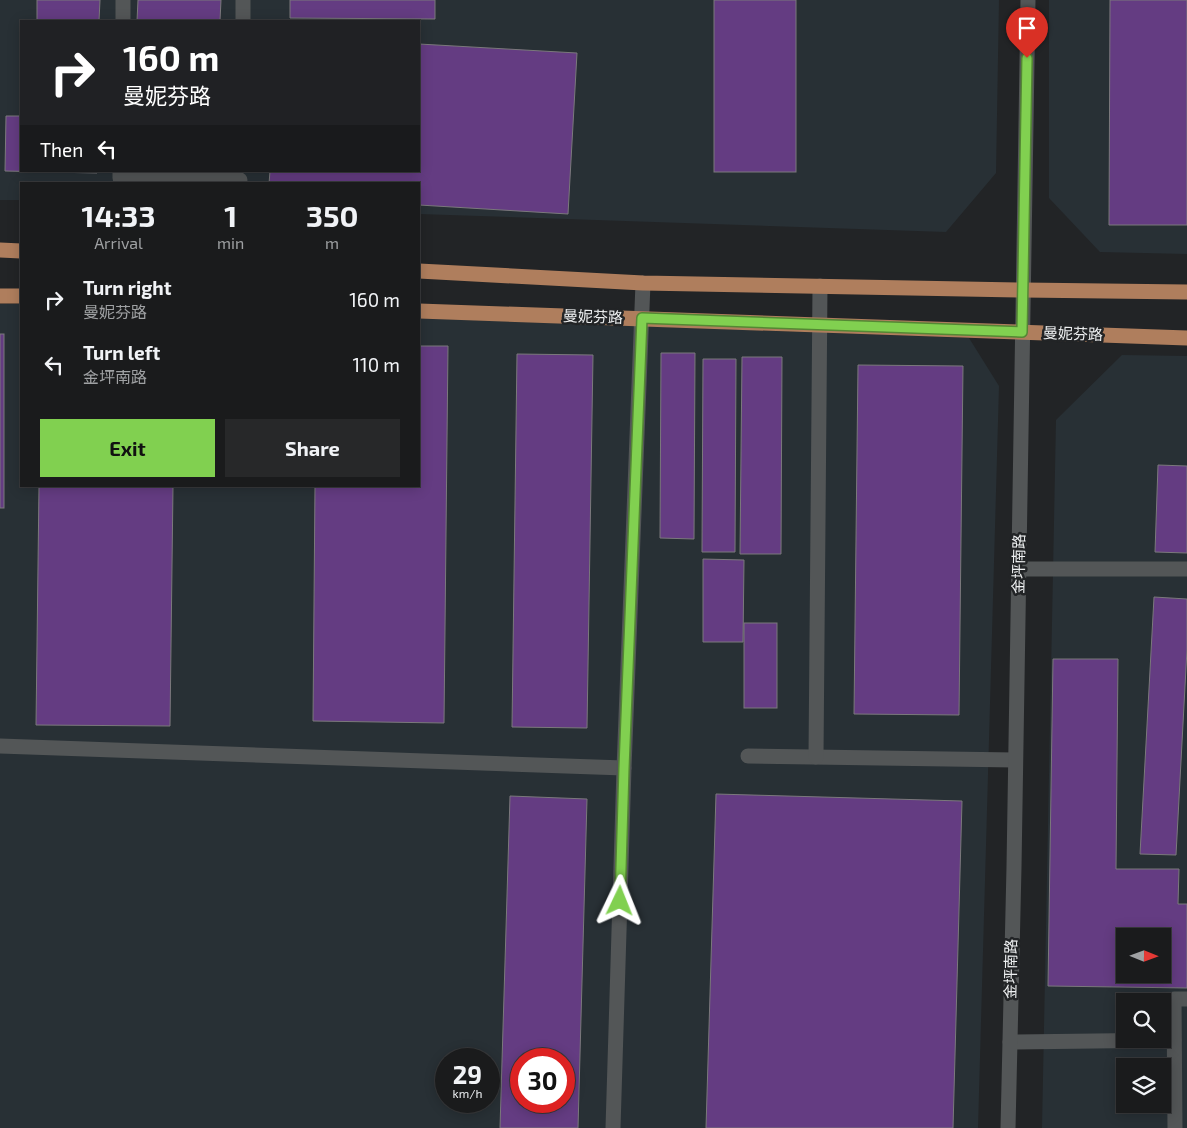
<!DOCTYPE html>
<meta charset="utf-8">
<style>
:root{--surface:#1a1b1c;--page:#272829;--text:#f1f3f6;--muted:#9fa1a3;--line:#38393b;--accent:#81d050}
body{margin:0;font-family:"Exo 2","Noto Sans SC",sans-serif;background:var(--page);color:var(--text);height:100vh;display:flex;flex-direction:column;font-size:19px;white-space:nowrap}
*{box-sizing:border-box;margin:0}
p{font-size:16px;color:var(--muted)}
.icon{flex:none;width:28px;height:28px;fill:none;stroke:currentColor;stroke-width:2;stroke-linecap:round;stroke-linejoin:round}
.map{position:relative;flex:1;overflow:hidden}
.sheet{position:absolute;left:20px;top:182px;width:400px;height:305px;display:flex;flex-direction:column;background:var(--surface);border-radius:0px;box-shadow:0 2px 12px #0003,0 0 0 1px var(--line)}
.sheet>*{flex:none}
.guide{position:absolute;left:20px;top:20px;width:400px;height:152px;border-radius:0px;box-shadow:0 2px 12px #0003,0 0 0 1px var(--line);background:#202124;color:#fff;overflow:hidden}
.needle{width:32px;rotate:91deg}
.fabs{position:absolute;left:1116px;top:928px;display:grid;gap:10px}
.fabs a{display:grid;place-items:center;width:55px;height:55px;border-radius:0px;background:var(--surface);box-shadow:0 2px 12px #0003,0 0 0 1px var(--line);font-size:25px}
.speed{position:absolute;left:435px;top:1048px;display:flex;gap:10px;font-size:25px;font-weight:700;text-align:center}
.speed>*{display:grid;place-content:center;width:65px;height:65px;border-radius:50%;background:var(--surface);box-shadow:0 2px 12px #0003,0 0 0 1px var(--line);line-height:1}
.speed small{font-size:12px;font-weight:400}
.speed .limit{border:8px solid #d22;background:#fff;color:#111}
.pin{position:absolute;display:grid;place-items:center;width:42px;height:42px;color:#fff;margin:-51px -21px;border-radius:50% 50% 50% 0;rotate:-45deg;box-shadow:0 0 5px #0007}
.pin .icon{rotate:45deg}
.me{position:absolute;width:55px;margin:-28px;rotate:2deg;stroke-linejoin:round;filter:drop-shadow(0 0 4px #0008)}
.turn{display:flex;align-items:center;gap:18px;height:105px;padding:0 20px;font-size:22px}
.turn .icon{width:65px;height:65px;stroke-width:2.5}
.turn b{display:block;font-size:35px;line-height:42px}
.then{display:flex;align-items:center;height:48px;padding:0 20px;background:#0003;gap:10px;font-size:19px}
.eta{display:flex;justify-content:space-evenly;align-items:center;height:85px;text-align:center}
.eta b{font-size:30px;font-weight:700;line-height:35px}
.action{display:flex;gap:10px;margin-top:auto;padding:10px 20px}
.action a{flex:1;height:58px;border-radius:0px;background:var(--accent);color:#111;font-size:20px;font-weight:700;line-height:58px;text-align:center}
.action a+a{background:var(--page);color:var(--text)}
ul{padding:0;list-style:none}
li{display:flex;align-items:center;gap:15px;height:65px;padding:0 20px}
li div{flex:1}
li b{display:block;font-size:19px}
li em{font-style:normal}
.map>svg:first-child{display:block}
</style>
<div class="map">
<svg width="1187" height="1128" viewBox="0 0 1187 1128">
<rect width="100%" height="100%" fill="#222426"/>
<g fill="#283035" fill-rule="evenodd">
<path d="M0,0H999L996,173L946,232L419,214V184H21V200H0ZM21,21H419V171H21Z"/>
<path d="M1049,0H1187V254L1100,252L1049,198Z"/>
<path d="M0,304H21V486H419V318L969,338L999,386L978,1128H0ZM446,1059H489V1101H446ZM521,1059H564V1101H521Z"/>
<path d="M1122,355L1187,356V1128H1042L1056,420ZM1125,936H1162V974H1125ZM1125,1001H1162V1039H1125ZM1125,1066H1162V1104H1125Z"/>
</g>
<g fill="#643c82" stroke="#7b797c" fill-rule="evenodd">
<path d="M37,0H100L99,21H37Z"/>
<path d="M138,0H221L220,21H137Z"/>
<path d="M290,0H435V19L290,18Z"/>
<rect x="714" y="0" width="82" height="172"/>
<path d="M1110,0H1187V225H1109Z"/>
<path d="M419,44L577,53L568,214L419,205V184H269L270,171H419Z"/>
<path d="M6,116H21V171H97V173L5,171Z"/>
<rect x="0" y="334" width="4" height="174"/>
<path d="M419,346H448L444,723L313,721L315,486H419Z"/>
<path d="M661,353H695L694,539L660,538Z"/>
<path d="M517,354L593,355L587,728L512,727Z"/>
<path d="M742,357H782L781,554H740Z"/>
<path d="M703,359H736L735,552H702Z"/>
<path d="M858,365L963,366L959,715L854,714Z"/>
<path d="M1158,465L1187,466V553L1155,552Z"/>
<path d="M39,486H173L170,726L36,725Z"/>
<path d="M703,559L744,560L743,642H703Z"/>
<path d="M1154,597L1187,599V649L1176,855L1140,854Z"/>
<rect x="744" y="623" width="33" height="85"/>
<path d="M1053,659H1118L1116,869H1179L1178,904H1187V988L1048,986ZM1125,936H1162V974H1125Z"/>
<path d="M716,794L962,801L953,1128H706Z"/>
<path d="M510,796L587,799L578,1128H500ZM521,1059H564V1101H521Z"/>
</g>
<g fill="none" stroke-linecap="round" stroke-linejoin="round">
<g stroke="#535657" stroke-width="15">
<path d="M123,21V0"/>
<path d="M243,21V0"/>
<path d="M120,171V178L240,180"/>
<path d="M1019,569H1187"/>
<path d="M0,746L624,768"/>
<path d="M748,756L1015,760"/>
<path d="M816,757L820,286"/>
<path d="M1010,1042L1174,1040"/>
<path d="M613,1128L624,768L643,283"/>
<path d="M1008,1128L1014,867L1028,0"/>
<path d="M1175,1128L1174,999H1187"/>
</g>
<g stroke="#af7e5d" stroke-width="15">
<path d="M0,250L21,251"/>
<path d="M419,271L643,283L1023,290L1187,292"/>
<path d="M0,296H21"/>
<path d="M419,311L1187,338"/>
</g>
</g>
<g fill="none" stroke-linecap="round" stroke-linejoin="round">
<g stroke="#548734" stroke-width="12">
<path id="route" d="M620,901L624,768L642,318L1022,332L1027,58"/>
</g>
<use href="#route" stroke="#81d050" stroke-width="9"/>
</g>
<g text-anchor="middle" stroke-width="5" stroke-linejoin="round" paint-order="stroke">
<g font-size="15" fill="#eef0f1" stroke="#222426">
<text transform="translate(593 317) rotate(2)" y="5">曼妮芬路</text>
<text transform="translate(1073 334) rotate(2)" y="5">曼妮芬路</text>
<text transform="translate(1019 564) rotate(-89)" y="5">金坪南路</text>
<text transform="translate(1011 969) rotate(-89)" y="5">金坪南路</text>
</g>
</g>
</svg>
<div class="fabs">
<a><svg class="needle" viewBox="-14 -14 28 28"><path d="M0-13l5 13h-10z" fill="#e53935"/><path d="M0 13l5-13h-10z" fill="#9fa1a3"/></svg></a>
<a><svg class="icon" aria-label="search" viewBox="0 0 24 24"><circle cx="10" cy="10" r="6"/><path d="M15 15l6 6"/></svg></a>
<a><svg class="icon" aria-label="layers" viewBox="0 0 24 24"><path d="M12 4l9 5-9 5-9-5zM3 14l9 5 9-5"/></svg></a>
</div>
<div class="speed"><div>29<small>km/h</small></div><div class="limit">30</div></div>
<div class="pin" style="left:1027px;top:58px;background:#d93025"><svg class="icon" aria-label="arrive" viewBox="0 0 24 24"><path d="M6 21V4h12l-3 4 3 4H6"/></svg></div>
<svg class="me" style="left:620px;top:901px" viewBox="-20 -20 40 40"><path d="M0-17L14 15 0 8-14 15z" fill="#81d050" stroke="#fff" stroke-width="4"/></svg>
<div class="guide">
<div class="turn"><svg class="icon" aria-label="right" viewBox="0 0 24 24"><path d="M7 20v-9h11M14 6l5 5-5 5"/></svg><div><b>160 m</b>曼妮芬路</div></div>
<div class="then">Then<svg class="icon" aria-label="left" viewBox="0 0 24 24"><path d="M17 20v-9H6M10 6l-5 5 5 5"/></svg></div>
</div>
<section class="sheet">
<div class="eta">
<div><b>14:33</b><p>Arrival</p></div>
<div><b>1</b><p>min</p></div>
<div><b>350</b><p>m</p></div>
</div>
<ul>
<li><svg class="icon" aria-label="right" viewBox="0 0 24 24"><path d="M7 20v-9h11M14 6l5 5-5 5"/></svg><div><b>Turn right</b><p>曼妮芬路</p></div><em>160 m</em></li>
<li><svg class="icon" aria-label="left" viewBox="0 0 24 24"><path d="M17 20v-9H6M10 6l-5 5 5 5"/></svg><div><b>Turn left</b><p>金坪南路</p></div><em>110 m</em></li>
</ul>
<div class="action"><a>Exit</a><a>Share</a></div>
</section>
</div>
